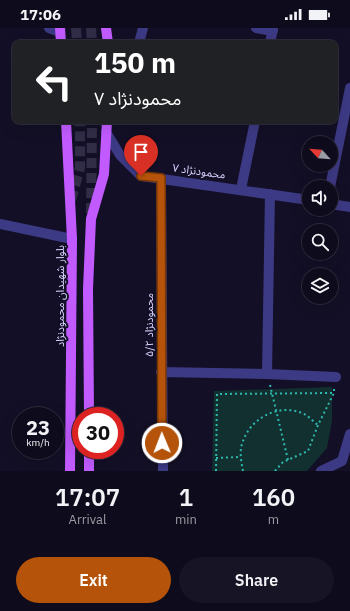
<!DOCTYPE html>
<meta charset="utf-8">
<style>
:root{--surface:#0e0b1c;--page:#171425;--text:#f1f3f6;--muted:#9b9ba3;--line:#2e2b3b;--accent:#b45309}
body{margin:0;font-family:"IBM Plex Sans","Noto Sans Arabic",sans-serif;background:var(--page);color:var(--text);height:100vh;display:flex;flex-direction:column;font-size:15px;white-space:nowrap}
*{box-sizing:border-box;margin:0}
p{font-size:13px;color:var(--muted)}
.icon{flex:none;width:22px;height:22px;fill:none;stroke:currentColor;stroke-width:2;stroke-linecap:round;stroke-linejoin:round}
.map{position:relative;height:443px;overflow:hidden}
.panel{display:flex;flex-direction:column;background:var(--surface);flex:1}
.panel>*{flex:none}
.hud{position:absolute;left:12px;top:12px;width:326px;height:84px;border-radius:8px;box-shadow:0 4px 16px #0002,0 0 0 1px var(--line);background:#202124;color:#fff;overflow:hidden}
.needle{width:26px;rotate:296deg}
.controls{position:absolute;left:302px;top:108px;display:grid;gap:8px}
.controls a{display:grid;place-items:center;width:36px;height:36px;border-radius:50%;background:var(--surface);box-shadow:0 4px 16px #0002,0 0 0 1px var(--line);font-size:20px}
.speed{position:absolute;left:12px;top:379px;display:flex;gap:8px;font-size:20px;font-weight:700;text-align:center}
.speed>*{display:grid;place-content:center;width:52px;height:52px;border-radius:50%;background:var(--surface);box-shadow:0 4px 16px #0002,0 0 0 1px var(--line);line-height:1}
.speed small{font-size:10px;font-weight:400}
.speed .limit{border:6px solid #d22;background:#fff;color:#111}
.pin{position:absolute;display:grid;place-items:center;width:34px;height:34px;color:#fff;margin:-41px -17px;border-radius:50% 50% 50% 0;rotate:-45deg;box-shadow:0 0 4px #0007}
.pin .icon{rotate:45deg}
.me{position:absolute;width:44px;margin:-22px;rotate:359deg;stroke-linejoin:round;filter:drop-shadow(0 0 3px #0008)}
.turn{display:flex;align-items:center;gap:14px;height:84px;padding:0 16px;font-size:18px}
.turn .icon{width:52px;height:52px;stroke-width:2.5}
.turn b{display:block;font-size:28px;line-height:34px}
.eta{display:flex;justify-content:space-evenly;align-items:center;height:68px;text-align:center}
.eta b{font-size:24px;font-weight:600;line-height:28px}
.action{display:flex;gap:8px;margin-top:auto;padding:8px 16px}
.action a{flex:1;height:46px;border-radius:24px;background:var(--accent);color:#fff;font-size:16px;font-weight:600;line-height:46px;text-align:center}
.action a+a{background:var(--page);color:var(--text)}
.status{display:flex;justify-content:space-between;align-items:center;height:28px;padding:0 20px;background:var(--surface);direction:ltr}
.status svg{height:11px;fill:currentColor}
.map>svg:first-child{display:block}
</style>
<div class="status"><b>17:06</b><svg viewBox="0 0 49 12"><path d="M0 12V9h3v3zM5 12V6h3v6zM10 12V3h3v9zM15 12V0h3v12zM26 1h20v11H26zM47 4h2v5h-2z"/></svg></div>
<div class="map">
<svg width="350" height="443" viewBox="0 0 350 443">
<rect width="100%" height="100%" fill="#130f26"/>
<path fill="#12302f" d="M332,359V393L327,420L307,443H212L214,363Z"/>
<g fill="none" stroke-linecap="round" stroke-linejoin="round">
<g stroke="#312d47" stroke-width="10" stroke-dasharray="10 5" stroke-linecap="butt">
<path d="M76,0L77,15"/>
<path d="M91,0L92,15"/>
<path d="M71,172L80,140V93"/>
<path d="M91,185L92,93"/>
</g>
<g stroke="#2fb8b0" stroke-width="2" stroke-dasharray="2 3" stroke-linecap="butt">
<path d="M270,357L288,432"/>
<path d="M216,430L240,429"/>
<path d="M216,443L217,366L334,365"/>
<path d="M243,443C241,433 239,422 243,413C252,388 282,374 306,387C310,390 314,394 318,397"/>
<path d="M275,443L283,434L308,423L318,397L334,365V360"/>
</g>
<g stroke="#3d3a85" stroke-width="10">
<path d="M49,0L60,4"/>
<path d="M256,0L273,3"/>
<path d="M139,15L143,0"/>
<path d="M270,15L273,0"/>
<path d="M106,104L120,127L141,148L309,172"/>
<path d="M161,150L163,443"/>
<path d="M330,159L350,60"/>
<path d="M241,161L255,93"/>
<path d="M331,176L350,179"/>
<path d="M0,196L72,211"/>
<path d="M161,344L267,346L336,349"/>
<path d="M267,346L270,166"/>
<path d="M321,443L342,433L350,406"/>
</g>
<g stroke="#c25bff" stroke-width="10">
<path d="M60,0L61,15"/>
<path d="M106,0L108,15"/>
<path d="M66,93L72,211L70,443"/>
<path d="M89,388L88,261L91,191L104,146L107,93"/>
<path d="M89,422V443"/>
</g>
</g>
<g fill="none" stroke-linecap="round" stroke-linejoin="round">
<g stroke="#753606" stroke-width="10">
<path id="route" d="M141,148L161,150L162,415"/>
</g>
<use href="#route" stroke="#b45309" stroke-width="7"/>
</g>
<g text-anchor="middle" stroke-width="4" stroke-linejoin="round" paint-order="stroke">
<g font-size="11" fill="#d9d4ff" stroke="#130f26">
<text transform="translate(199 143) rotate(8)" y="4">محمودنژاد ۷</text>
<text transform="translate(60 268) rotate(-90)" y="4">بلوار شهیدان محمودنژاد</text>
<text transform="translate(149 297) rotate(-90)" y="4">محمودنژاد ۵/۲</text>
</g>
</g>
</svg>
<div class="controls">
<a><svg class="needle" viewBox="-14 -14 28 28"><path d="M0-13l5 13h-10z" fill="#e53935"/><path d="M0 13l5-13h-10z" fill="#9b9ba3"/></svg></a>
<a><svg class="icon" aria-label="sound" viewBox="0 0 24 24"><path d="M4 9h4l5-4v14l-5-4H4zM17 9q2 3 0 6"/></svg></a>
<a><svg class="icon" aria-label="search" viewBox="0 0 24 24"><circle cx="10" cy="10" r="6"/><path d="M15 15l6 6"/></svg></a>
<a><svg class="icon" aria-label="layers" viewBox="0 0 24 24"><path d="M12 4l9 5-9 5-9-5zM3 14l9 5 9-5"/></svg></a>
</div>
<div class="speed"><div>23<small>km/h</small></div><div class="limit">30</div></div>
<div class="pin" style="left:141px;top:148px;background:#d93025"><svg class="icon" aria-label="arrive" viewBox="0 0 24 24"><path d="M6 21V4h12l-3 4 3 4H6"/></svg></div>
<svg class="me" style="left:162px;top:415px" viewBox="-20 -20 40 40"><circle r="17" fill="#b45309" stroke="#fff" stroke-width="3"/><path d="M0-11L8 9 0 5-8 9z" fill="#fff"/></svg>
<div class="hud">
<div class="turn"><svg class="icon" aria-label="left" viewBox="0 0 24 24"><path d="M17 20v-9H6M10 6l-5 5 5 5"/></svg><div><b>150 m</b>محمودنژاد ۷</div></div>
</div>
</div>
<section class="panel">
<div class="eta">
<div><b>17:07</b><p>Arrival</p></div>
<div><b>1</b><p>min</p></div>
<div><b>160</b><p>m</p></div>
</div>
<div class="action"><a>Exit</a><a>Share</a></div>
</section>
